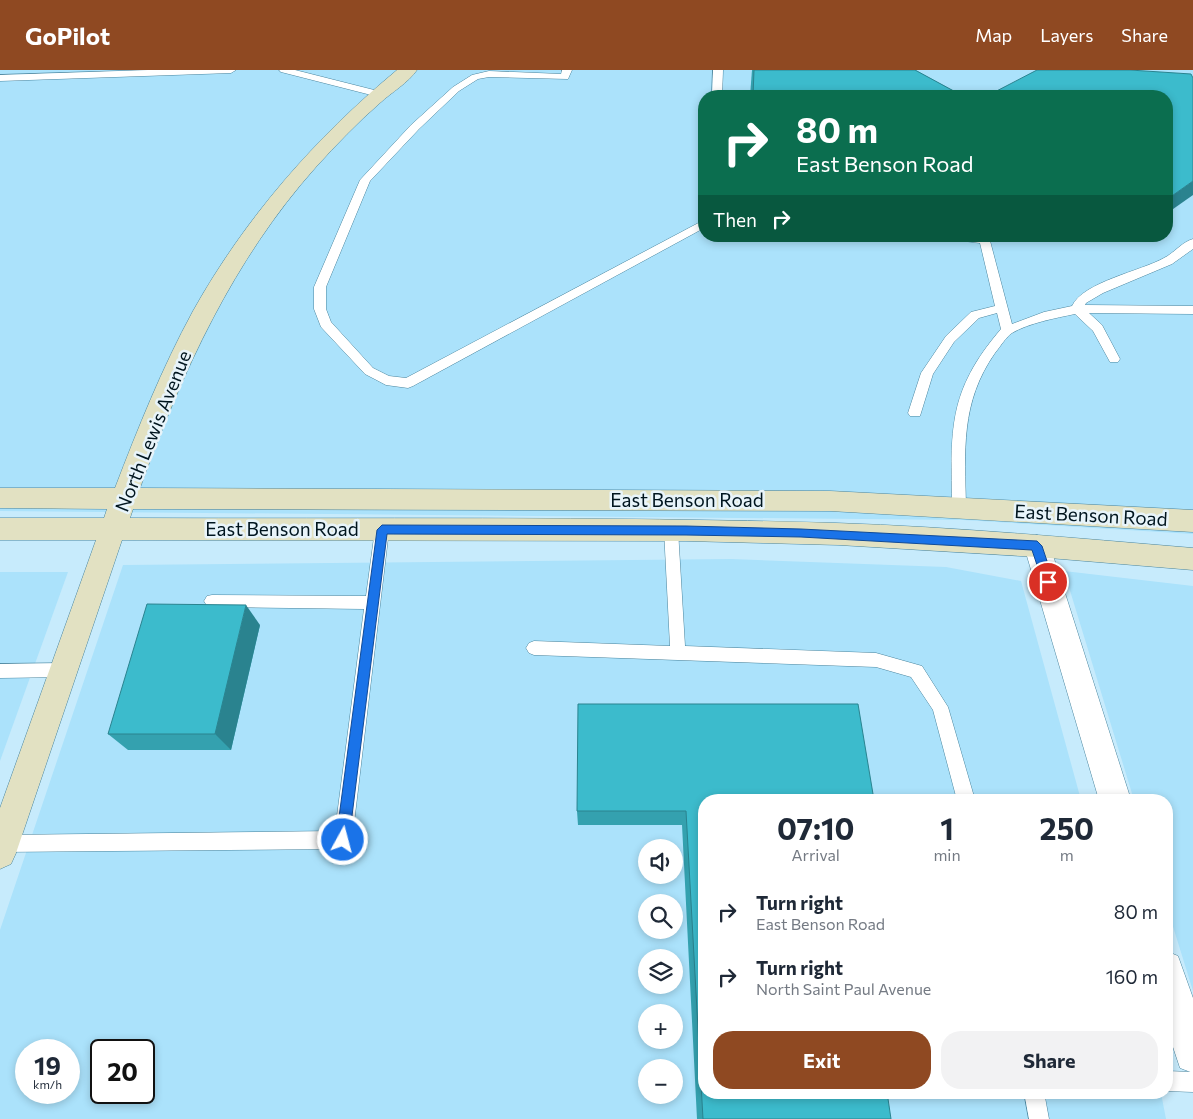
<!DOCTYPE html>
<meta charset="utf-8">
<style>
:root{--surface:#fff;--page:#f2f2f3;--text:#1f2937;--muted:#747a83;--accent:#8f4922}
body{margin:0;font-family:Commissioner,sans-serif;background:var(--page);color:var(--text);height:100vh;display:flex;flex-direction:column;font-size:19px;white-space:nowrap}
*{box-sizing:border-box;margin:0}
p{font-size:16px;color:var(--muted)}
.icon{flex:none;width:28px;height:28px;fill:none;stroke:currentColor;stroke-width:2;stroke-linecap:round;stroke-linejoin:round}
.map{position:relative;flex:1;overflow:hidden}
.side{position:absolute;left:698px;top:724px;width:475px;height:305px;display:flex;flex-direction:column;background:var(--surface);border-radius:20px;box-shadow:0 2px 8px #0003}
.side>*{flex:none}
.banner{position:absolute;left:698px;top:20px;width:475px;height:152px;border-radius:20px;box-shadow:0 2px 8px #0003;background:#0b6e4f;color:#fff;overflow:hidden}
.controls{position:absolute;left:638px;top:769px;display:grid;gap:10px}
.controls a{display:grid;place-items:center;width:45px;height:45px;border-radius:50%;background:var(--surface);box-shadow:0 2px 8px #0003;font-size:25px}
.speed{position:absolute;left:15px;top:969px;display:flex;gap:10px;font-size:25px;font-weight:700;text-align:center}
.speed>*{display:grid;place-content:center;width:65px;height:65px;border-radius:50%;background:var(--surface);box-shadow:0 2px 8px #0003;line-height:1}
.speed small{font-size:12px;font-weight:400}
.speed .limit{border:2px solid #111;border-radius:8px;background:#fff;color:#111}
.pin{position:absolute;display:grid;place-items:center;width:42px;height:42px;color:#fff;margin:-21px;border:2px solid #fff;border-radius:50%;box-shadow:0 1px 5px #0007}
.me{position:absolute;width:55px;margin:-28px;rotate:7deg;stroke-linejoin:round;filter:drop-shadow(0 0 4px #0008)}
.turn{display:flex;align-items:center;gap:18px;height:105px;padding:0 15px;font-size:22px}
.turn .icon{width:65px;height:65px;stroke-width:2.5}
.turn b{display:block;font-size:35px;line-height:42px}
.then{display:flex;align-items:center;height:48px;padding:0 15px;background:#0003;gap:10px;font-size:19px}
.eta{display:flex;justify-content:space-evenly;align-items:center;height:85px;text-align:center}
.eta b{font-size:30px;font-weight:700;line-height:35px}
.cta{display:flex;gap:10px;margin-top:auto;padding:10px 15px}
.cta a{flex:1;height:58px;border-radius:20px;background:var(--accent);color:#fff;font-size:20px;font-weight:700;line-height:58px;text-align:center}
.cta a+a{background:var(--page);color:var(--text)}
ul{padding:0;list-style:none}
li{display:flex;align-items:center;gap:15px;height:65px;padding:0 15px}
li div{flex:1}
li b{display:block;font-size:19px}
li em{font-style:normal}
header{display:flex;align-items:center;gap:30px;box-sizing:border-box;height:70px;padding:0 25px;background:var(--accent);color:#fff}
header strong{font-size:24px}
nav{display:flex;gap:28px;margin-inline-start:auto;font-size:18px}
.map>svg:first-child{display:block}
</style>
<header>
<strong>GoPilot</strong>
<nav><a>Map</a><a>Layers</a><a>Share</a></nav>
</header>
<div class="map">
<svg width="1193" height="1049" viewBox="0 0 1193 1049">
<rect width="100%" height="100%" fill="#c7ebfc"/>
<g fill="#abe2fb" fill-rule="evenodd">
<path d="M0,0H1193V464L963,450L0,441ZM704,26H1166V166H704Z"/>
<path d="M731,489L946,497L1021,511L1081,730H704V1022L1161,1023L1166,1049H0V860L123,495ZM646,778H674V805H646ZM646,832H674V860H646ZM646,888H674V915H646ZM646,942H674V970H646ZM26,980H69V1022H26ZM101,980H144V1022H101ZM646,998H674V1025H646Z"/>
<path d="M1064,501L1193,516V921L1166,834V730H1134Z"/>
<path d="M0,502H68L0,691Z"/>
</g>
<g fill="none" stroke-linecap="round" stroke-linejoin="round">
<g stroke="#4a859e" stroke-width="1">
<g id="lane">
<path d="M148,0H236L231,3L0,11V5Z"/>
<path d="M279,0H295L382,22L384,24L379,27L281,2Z"/>
<path d="M562,0H572L568,9L489,7L478,9L459,21L419,59L370,111L326,217V239L331,252L373,298L389,306L406,308L704,150V158L413,316L408,318L386,315L365,304L321,257L314,239V217L360,110L411,55L453,17L472,5L489,1L561,4Z"/>
<path d="M713,0H723L722,26H712Z"/>
<path d="M951,166L989,167L1012,254L1044,242L1072,236C1083,212 1141,201 1164,188C1174,183 1182,172 1193,169V179L1172,194L1103,223L1086,233L1085,235L1193,236V244L1089,243L1102,255L1120,289L1118,292H1110L1093,261L1075,244C1056,248 1029,253 1012,263C1006,267 1000,277 995,283C960,333 965,381 966,438L964,442L959,444L954,442L952,438C951,360 947,322 1001,259L997,243L979,248L954,272L933,304L920,346H910L908,343L921,303L946,266L971,242L995,236L980,173L956,170Z"/>
<path d="M382,454L387,456L389,460L352,770L349,776L343,779L0,782V766L3,765L335,761L364,539L212,537L207,536L204,531L207,526L212,525L366,526L375,460L377,456Z"/>
<path d="M671,454L676,456L678,460L685,576L876,583L922,596L948,637L975,730H957L933,640L911,607L876,597L534,585L529,583L526,578L529,573L534,571L670,576L664,460L666,456Z"/>
<path d="M64,593L70,595L72,600L70,605L64,607L0,608V594Z"/>
<path d="M1166,1001L1193,1002V1022L1166,1021Z"/>
<path d="M1024,1022H1044L1049,1049H1029Z"/>
</g>
</g>
<g stroke="#4a859e" stroke-width="1">
<g id="street">
<path d="M1037,465L1046,468L1050,476L1131,730H1099L1024,476L1028,468Z"/>
<path d="M1166,881L1178,886L1193,928V1003L1180,998L1166,956Z"/>
</g>
</g>
<g stroke="#4a859e" stroke-width="1">
<path id="secondary" d="M397,0H417C408,13 392,22 380,33C357,53 336,75 316,97C233,190 182,302 140,418L830,421L1193,440V462L830,441L133,439L130,448C365,449 600,446 836,453C955,457 1074,468 1193,478V500L1037,487L839,475L686,471L122,470L16,783L11,794L0,799V738L96,470H0V448H104L107,439L0,438V418H115C138,358 162,298 193,241C245,148 315,68 397,0Z"/>
</g>
<use href="#lane" fill="#fff" fill-rule="evenodd"/>
<use href="#street" fill="#fff" fill-rule="evenodd"/>
<use href="#secondary" fill="#e2e1c2" fill-rule="evenodd"/>
</g>
<g fill="#34a1af">
<path d="M752,0H915L963,26H750Z"/>
<path d="M260,555L231,680H128L108,664Z"/>
<path d="M704,730L891,1049H697L682,755H578L577,741Z"/>
</g>
<g fill="#2a838f">
<path d="M1193,111V125L1166,144V132L1169,128Z"/>
<path d="M246,535L260,555L231,680L215,664Z"/>
</g>
<g fill="#3cbbcc" stroke="#2a838f">
<path d="M754,0H915L963,26H753Z"/>
<path d="M1037,0H1130L1191,4L1193,8V111L1169,128L1166,127V26H987Z"/>
<path d="M147,534L246,535L215,664H108Z"/>
<path d="M578,634H858L874,730H704V1022H887L891,1049H703L686,741H577Z"/>
</g>
<path fill="#1a73e8" stroke="#114b97" d="M382,455L686,456L801,459L1037,471L1042,476L1054,512L1052,516H1044L1032,480L801,467L686,465L387,464L349,770L347,775L343,777L338,775L336,770L377,460Z"/>
<g text-anchor="middle" stroke-width="5" stroke-linejoin="round" paint-order="stroke">
<g font-size="19" fill="#00151e" stroke="#e8f4fa">
<text transform="translate(153 361) rotate(-68)" y="7">North Lewis Avenue</text>
<text x="687" y="437">East Benson Road</text>
<text transform="translate(1091 445) rotate(3)" y="7">East Benson Road</text>
<text x="282" y="466">East Benson Road</text>
</g>
</g>
</svg>
<div class="controls">
<a><svg class="icon" aria-label="sound" viewBox="0 0 24 24"><path d="M4 9h4l5-4v14l-5-4H4zM17 9q2 3 0 6"/></svg></a>
<a><svg class="icon" aria-label="search" viewBox="0 0 24 24"><circle cx="10" cy="10" r="6"/><path d="M15 15l6 6"/></svg></a>
<a><svg class="icon" aria-label="layers" viewBox="0 0 24 24"><path d="M12 4l9 5-9 5-9-5zM3 14l9 5 9-5"/></svg></a>
<a>+</a>
<a>−</a>
</div>
<div class="speed"><div>19<small>km/h</small></div><div class="limit">20</div></div>
<div class="pin" style="left:1048px;top:512px;background:#d93025"><svg class="icon" aria-label="arrive" viewBox="0 0 24 24"><path d="M6 21V4h12l-3 4 3 4H6"/></svg></div>
<svg class="me" style="left:343px;top:770px" viewBox="-20 -20 40 40"><circle r="17" fill="#1a73e8" stroke="#fff" stroke-width="3"/><path d="M0-11L8 9 0 5-8 9z" fill="#fff"/></svg>
<div class="banner">
<div class="turn"><svg class="icon" aria-label="right" viewBox="0 0 24 24"><path d="M7 20v-9h11M14 6l5 5-5 5"/></svg><div><b>80 m</b>East Benson Road</div></div>
<div class="then">Then<svg class="icon" aria-label="right" viewBox="0 0 24 24"><path d="M7 20v-9h11M14 6l5 5-5 5"/></svg></div>
</div>
<section class="side">
<div class="eta">
<div><b>07:10</b><p>Arrival</p></div>
<div><b>1</b><p>min</p></div>
<div><b>250</b><p>m</p></div>
</div>
<ul>
<li><svg class="icon" aria-label="right" viewBox="0 0 24 24"><path d="M7 20v-9h11M14 6l5 5-5 5"/></svg><div><b>Turn right</b><p>East Benson Road</p></div><em>80 m</em></li>
<li><svg class="icon" aria-label="right" viewBox="0 0 24 24"><path d="M7 20v-9h11M14 6l5 5-5 5"/></svg><div><b>Turn right</b><p>North Saint Paul Avenue</p></div><em>160 m</em></li>
</ul>
<div class="cta"><a>Exit</a><a>Share</a></div>
</section>
</div>
